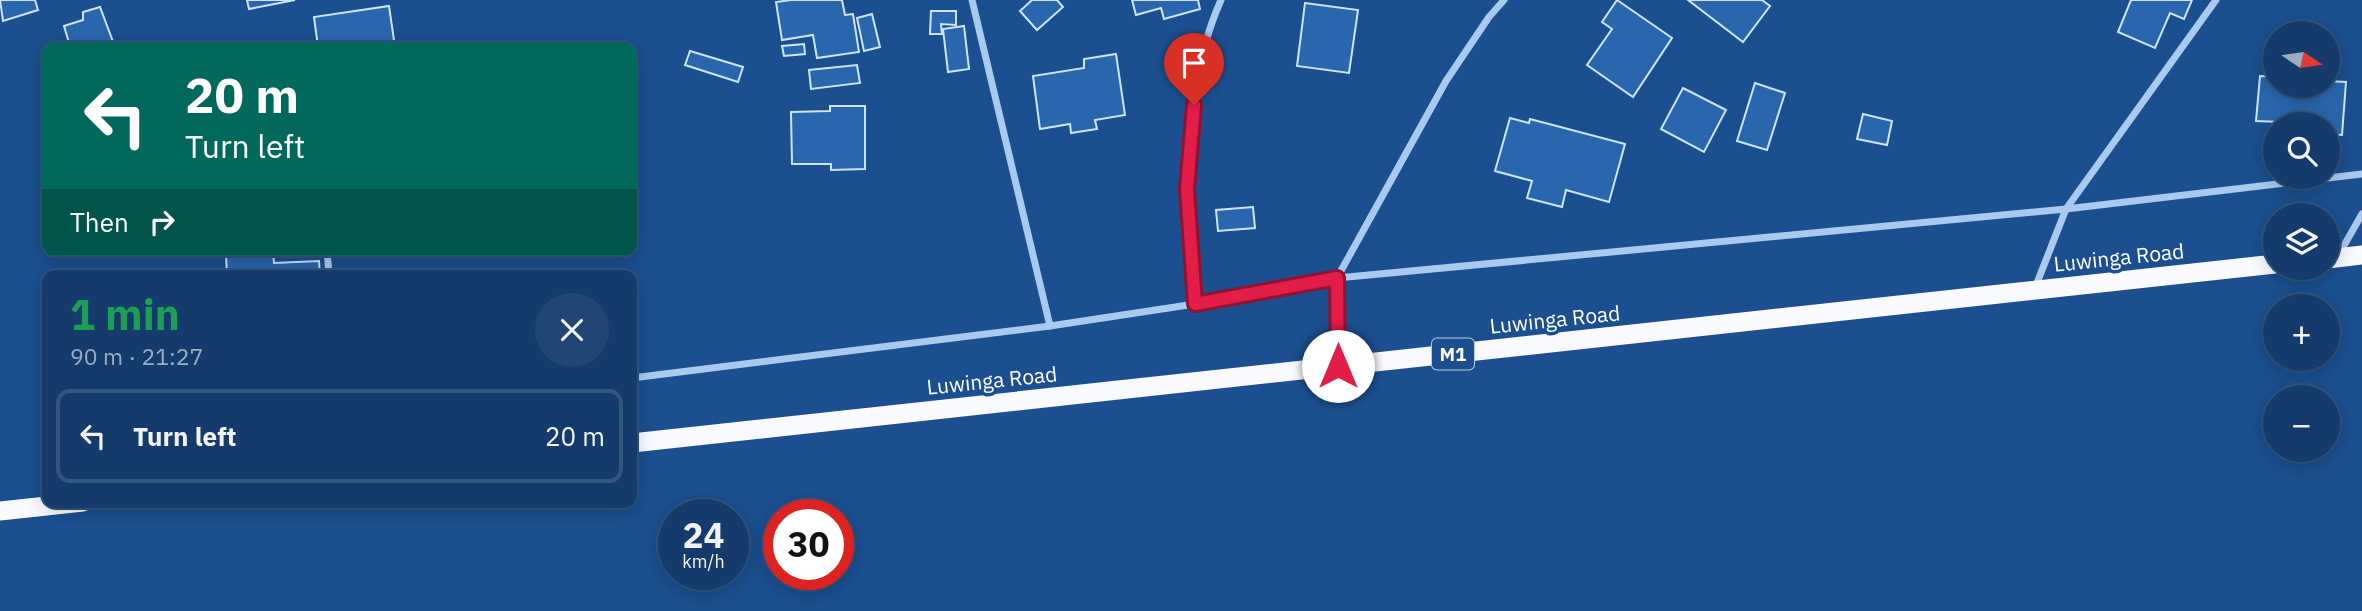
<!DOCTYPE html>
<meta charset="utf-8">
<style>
:root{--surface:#143b6b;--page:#214673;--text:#f1f3f6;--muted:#9dadc1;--line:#33557e}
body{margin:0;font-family:"IBM Plex Sans",sans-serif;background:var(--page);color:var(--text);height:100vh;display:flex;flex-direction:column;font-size:26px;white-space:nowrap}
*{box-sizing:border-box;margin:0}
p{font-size:23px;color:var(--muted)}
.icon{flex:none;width:38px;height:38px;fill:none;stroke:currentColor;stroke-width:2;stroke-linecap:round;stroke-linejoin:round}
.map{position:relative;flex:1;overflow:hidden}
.panel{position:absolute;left:42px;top:270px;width:595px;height:238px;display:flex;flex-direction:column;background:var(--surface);border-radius:14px;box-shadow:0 4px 18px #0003,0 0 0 2px var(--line)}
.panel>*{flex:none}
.banner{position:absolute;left:42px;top:42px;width:595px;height:214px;border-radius:14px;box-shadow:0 4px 18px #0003,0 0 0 2px var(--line);background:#00695c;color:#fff;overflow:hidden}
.needle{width:46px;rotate:103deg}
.controls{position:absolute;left:2263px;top:21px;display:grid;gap:14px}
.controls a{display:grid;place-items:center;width:77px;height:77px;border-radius:50%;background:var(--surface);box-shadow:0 4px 18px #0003,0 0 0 2px var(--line);font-size:35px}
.speed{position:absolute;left:658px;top:499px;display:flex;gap:14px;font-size:35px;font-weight:700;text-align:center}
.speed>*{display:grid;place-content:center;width:91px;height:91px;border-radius:50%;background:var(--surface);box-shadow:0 4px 18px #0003,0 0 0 2px var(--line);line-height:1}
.speed small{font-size:18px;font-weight:400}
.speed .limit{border:10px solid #d22;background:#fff;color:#111}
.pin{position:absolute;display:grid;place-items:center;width:60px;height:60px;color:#fff;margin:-72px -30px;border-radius:50% 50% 50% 0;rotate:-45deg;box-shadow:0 0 7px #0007}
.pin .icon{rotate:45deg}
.me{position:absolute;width:77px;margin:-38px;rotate:0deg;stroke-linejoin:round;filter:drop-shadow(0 0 5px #0008)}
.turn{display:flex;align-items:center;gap:24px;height:147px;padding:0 28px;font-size:32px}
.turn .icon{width:91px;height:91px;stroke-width:2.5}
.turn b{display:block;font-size:49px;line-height:60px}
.then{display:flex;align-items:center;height:66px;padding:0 28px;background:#0003;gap:14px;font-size:26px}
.round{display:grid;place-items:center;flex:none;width:74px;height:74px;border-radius:37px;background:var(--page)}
.summary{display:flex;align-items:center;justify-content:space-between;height:119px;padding:0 28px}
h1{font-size:42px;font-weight:700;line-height:52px;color:#1e9e55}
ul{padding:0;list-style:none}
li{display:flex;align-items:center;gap:21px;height:94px;margin:0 14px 10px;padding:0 14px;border:4px solid var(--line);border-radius:14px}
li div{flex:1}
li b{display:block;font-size:26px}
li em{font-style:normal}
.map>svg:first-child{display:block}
</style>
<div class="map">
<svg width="2362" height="611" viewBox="0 0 2362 611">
<rect width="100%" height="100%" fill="#1b4f8f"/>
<g fill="#2a66ad" stroke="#cfe3fa" stroke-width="2">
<path d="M0,0H35L38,10L3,21Z"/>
<path d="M247,0H295L249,9Z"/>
<path d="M791,0H842L845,15L853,14L859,52L817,58L813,35L782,40L776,2Z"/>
<path d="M1032,0H1057L1063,7L1037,30L1020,11Z"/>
<path d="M1132,0H1198L1200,9L1164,19L1161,8L1136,15Z"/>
<path d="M1617,0L1672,38L1633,97L1587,65L1612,29L1602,22Z"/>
<path d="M1688,0H1762L1770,6L1743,42Z"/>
<path d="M2131,0H2192L2184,19L2170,13L2155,48L2118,32Z"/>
<path d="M1305,3L1358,10L1349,73L1297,66Z"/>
<path d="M389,6L395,47H318L314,17Z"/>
<path d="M100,7L115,47H81L80,43L70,46L64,26L83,20V12Z"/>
<path d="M931,11H956V25L941,24L942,34H930Z"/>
<path d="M872,14L880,47L864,51L857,18Z"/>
<path d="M964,26L969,69L948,72L943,29Z"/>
<path d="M804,44L805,54L784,56L782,46Z"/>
<path d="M690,51L743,67L738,82L685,65Z"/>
<path d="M1116,54L1125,115L1095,120L1097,129L1071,133L1070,124L1040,129L1033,76L1084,68V59Z"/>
<path d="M857,65L860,83L811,89L809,70Z"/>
<path d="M2260,76L2275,77V86H2328V81L2346,82L2342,135L2328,134V124L2256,121Z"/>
<path d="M1755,83L1785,93L1767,150L1737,141Z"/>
<path d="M1683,88L1726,110L1704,152L1661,129Z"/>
<path d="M830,106H865V169L831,170V164H792L791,112L830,111Z"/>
<path d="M1863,114L1892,121L1887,145L1857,139Z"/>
<path d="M1510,118L1529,123L1530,119L1625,144L1609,202L1566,190L1562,207L1527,198L1532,181L1495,171Z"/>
<path d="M1253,207L1255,228L1218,231L1216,210Z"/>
<path d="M245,250H273L274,263L319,261L320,275H227L226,255Z"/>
<path d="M150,269L151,275H129L128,271Z"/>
</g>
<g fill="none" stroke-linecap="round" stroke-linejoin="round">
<g stroke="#a9c9ee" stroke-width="7">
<path d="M972,0L1050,326"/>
<path d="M327,250L329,275"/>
<path d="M2338,256L2362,214"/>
<path d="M2035,288L2066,209L2216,0"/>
<path d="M1195,304C1192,266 1188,228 1187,191C1186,130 1196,56 1221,0"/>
<path d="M1338,366L1337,278L1446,81L1489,17L1504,0"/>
<path d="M632,378L1050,326L1195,304L1337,278L2066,209L2362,174"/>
</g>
<g stroke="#f8faff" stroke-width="19">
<path d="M2328,259L2362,255"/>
<path d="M632,443L2275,264"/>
<path d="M0,511L83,502"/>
</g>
</g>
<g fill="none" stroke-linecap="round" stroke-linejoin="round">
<g stroke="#92132f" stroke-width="18">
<path id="route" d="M1194,105L1187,189L1195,304L1337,278L1338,366"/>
</g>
<use href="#route" stroke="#e11d48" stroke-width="12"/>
</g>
<g text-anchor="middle" stroke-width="7" stroke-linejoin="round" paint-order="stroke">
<rect fill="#1b4f8f" stroke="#bbcadd" stroke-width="2" x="1432" y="338.5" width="42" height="31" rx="5"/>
<g font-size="19" font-weight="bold" fill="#fff">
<text x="1453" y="361">M1</text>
</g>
<g font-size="21" fill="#fff" stroke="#1b4f8f">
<text transform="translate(2119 258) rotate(-6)" y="7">Luwinga Road</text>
<text transform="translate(1555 320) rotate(-6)" y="7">Luwinga Road</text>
<text transform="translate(992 381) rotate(-6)" y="7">Luwinga Road</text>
</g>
</g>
</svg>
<div class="controls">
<a><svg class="needle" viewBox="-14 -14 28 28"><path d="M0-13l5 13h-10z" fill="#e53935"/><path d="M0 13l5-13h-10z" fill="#9dadc1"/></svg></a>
<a><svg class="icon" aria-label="search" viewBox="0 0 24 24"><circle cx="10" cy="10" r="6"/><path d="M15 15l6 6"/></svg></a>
<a><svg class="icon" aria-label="layers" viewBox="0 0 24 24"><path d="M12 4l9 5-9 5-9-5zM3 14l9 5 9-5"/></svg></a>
<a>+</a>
<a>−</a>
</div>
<div class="speed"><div>24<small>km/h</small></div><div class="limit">30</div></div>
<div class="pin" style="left:1194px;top:105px;background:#d93025"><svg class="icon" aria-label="arrive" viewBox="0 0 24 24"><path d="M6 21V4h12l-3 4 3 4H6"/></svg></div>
<svg class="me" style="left:1338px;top:366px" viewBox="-20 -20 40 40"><circle r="19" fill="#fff"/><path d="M0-13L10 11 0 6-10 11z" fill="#e11d48"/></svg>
<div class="banner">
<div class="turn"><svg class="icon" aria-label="left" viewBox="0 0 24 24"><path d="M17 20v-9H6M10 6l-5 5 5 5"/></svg><div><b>20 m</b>Turn left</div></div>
<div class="then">Then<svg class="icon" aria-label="right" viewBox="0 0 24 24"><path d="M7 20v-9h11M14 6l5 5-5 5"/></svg></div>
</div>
<section class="panel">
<div class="summary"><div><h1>1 min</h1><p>90 m · 21:27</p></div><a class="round"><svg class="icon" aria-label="close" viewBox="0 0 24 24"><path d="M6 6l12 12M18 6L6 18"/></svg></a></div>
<ul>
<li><svg class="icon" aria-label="left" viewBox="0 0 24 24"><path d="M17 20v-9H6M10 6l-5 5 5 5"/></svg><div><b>Turn left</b></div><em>20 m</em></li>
</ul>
</section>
</div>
